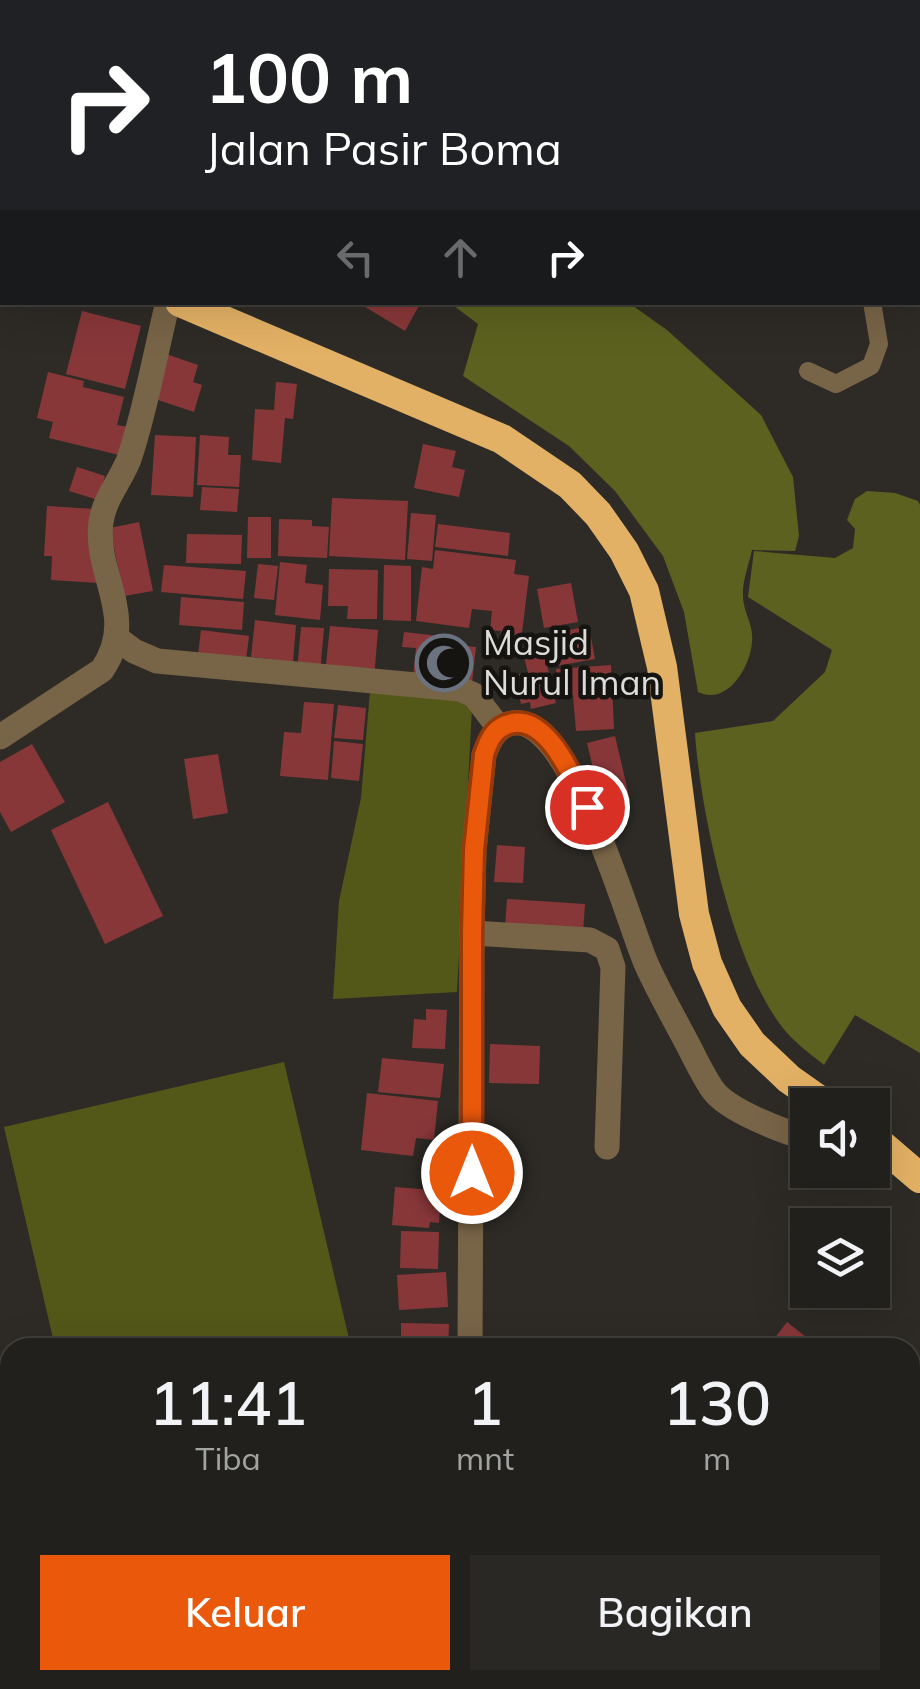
<!DOCTYPE html>
<html lang="id">
<style>
:root{--surface:#22201c;--page:#2a2825;--text:#f1f3f6;--muted:#a2a3a3;--line:#3f3e3b;--accent:#ea580c}
body{margin:0;font-family:Mulish,sans-serif;background:var(--page);color:var(--text);height:100vh;display:flex;flex-direction:column;font-size:38px;white-space:nowrap}
*{box-sizing:border-box;margin:0}
p{font-size:32px;color:var(--muted)}
.icon{flex:none;width:55px;height:55px;fill:none;stroke:currentColor;stroke-width:2;stroke-linecap:round;stroke-linejoin:round}
.map{position:relative;flex:1;overflow:hidden}
.sheet{position:absolute;left:0px;top:1338px;width:920px;height:352px;display:flex;flex-direction:column;background:var(--surface);border-radius:30px 30px 0 0;box-shadow:0 10px 40px #0002,0 0 0 2px var(--line)}
.sheet>*{flex:none}
.top-card{position:absolute;left:0px;top:0px;width:920px;height:305px;box-shadow:0 10px 40px #0002,0 0 0 2px var(--line);background:#202124;color:#fff;overflow:hidden}
.fabs{position:absolute;left:790px;top:1088px;display:grid;gap:20px}
.fabs a{display:grid;place-items:center;width:100px;height:100px;border-radius:0px;background:var(--surface);box-shadow:0 10px 40px #0002,0 0 0 2px var(--line);font-size:50px}
.pin{position:absolute;display:grid;place-items:center;width:85px;height:85px;color:#fff;margin:-42px;border:5px solid #fff;border-radius:50%;box-shadow:0 2px 10px #0007}
.me{position:absolute;width:110px;margin:-55px;rotate:0deg;stroke-linejoin:round;filter:drop-shadow(0 0 8px #0008)}
.turn{display:flex;align-items:center;gap:35px;height:210px;padding:0 40px;font-size:45px}
.turn .icon{width:130px;height:130px;stroke-width:2.5}
.turn b{display:block;font-size:70px;line-height:85px}
.lanes{display:flex;align-items:center;height:95px;padding:0 40px;background:#0003;justify-content:center;gap:50px;direction:ltr}
.lanes .off{opacity:.35}
.eta{display:flex;justify-content:space-evenly;align-items:center;height:170px;text-align:center}
.eta b{font-size:60px;font-weight:600;line-height:70px}
.button{display:flex;gap:20px;margin-top:auto;padding:20px 40px}
.button a{flex:1;height:115px;border-radius:0px;background:var(--accent);color:#fff;font-size:40px;font-weight:600;line-height:115px;text-align:center}
.button a+a{background:var(--page);color:var(--text)}
.map>svg:first-child{display:block}
</style>
<div class="map">
<svg width="920" height="1689" viewBox="0 0 920 1689">
<rect width="100%" height="100%" fill="#2e2b26"/>
<g fill="#3b352c">
<path d="M0,0H331L2,2V189Z"/>
<path d="M421,0H920V113L918,118V2Z"/>
<path d="M0,1553L10,1560V1680H25L17,1689H0Z"/>
</g>
<g fill="#535819">
<path d="M370,691L460,699L472,708L457,992L333,999L339,901L361,798Z"/>
<path d="M284,1062L351,1347H55L4,1127Z"/>
</g>
<g fill="#5c611f">
<path d="M450,303H629L667,330L761,415L793,477L799,536L795,551L752,550C749,564 742,582 743,596C743,612 754,625 752,642C750,668 727,706 698,692L684,612L663,556L615,491L569,446L463,376L478,324Z"/>
<path d="M867,491L895,493L918,501L920,505V1053L855,1015L824,1065C813,1056 799,1046 789,1035C735,977 700,811 695,733L773,721L825,672L832,650L748,597L754,551L835,558L853,548L855,529L847,520L855,499Z"/>
</g>
<g fill="#883739">
<path d="M357,302H421L405,331Z"/>
<path d="M82,311L141,326L125,389L66,374Z"/>
<path d="M166,354L198,365L193,382L202,385L194,412L152,398Z"/>
<path d="M48,372L84,381L83,387L124,397L117,425L130,427L123,456L49,438L53,422L37,418Z"/>
<path d="M276,382L297,384L293,419L285,418L281,463L252,460L255,409L274,410Z"/>
<path d="M155,435L196,437L193,497L151,495Z"/>
<path d="M200,435L229,437L228,455H241L239,487L197,485Z"/>
<path d="M423,444L456,451L452,467L465,470L459,497L414,488Z"/>
<path d="M77,467L105,476L98,500L69,491Z"/>
<path d="M202,487L239,489L237,512L200,510Z"/>
<path d="M332,498L408,501L405,560L329,556Z"/>
<path d="M47,506L95,509L98,583L51,580L52,556H44Z"/>
<path d="M411,513L436,515L432,561L407,559Z"/>
<path d="M248,517H271V558H247Z"/>
<path d="M279,519L312,520V526L329,527L327,558L278,556Z"/>
<path d="M139,522L153,591L124,596L110,528Z"/>
<path d="M438,524L510,533L508,556L435,547Z"/>
<path d="M187,534L242,535L241,564L186,563Z"/>
<path d="M435,550L516,560L514,574L529,576L520,649L499,646L501,631L490,630L492,611L472,609L469,628L416,621L422,567L433,569Z"/>
<path d="M280,562L307,565L305,583L323,585L320,620L275,615Z"/>
<path d="M258,564L278,566L274,600L254,598Z"/>
<path d="M164,565L246,571L243,599L161,592Z"/>
<path d="M384,565L411,566V621L383,620Z"/>
<path d="M329,569L378,570L377,619H347L348,606H328Z"/>
<path d="M571,583L578,622L544,628L537,589Z"/>
<path d="M181,597L244,602L242,630L179,625Z"/>
<path d="M255,620L296,625L293,662L251,657Z"/>
<path d="M330,626L378,630L374,679L325,674Z"/>
<path d="M589,626L595,659L551,667L545,635Z"/>
<path d="M301,627L324,628L320,673L297,671Z"/>
<path d="M201,630L249,636L245,668L197,663Z"/>
<path d="M404,632L456,638L455,645L476,647L472,683L413,677L416,648L402,647Z"/>
<path d="M542,643L556,703L531,709L530,702L521,704L515,675L528,673L522,648Z"/>
<path d="M611,665L614,729L576,731L573,695L558,696L556,669Z"/>
<path d="M304,702L334,704L328,780L280,776L284,732L301,733Z"/>
<path d="M338,705L366,708L363,740L334,738Z"/>
<path d="M615,736L630,800L602,807L587,743Z"/>
<path d="M334,741L363,744L359,781L331,778Z"/>
<path d="M32,744L65,802L11,832L0,812V762Z"/>
<path d="M218,754L228,813L193,819L184,759Z"/>
<path d="M108,802L163,916L105,944L51,830Z"/>
<path d="M497,845L525,847L523,883L494,882Z"/>
<path d="M507,899L585,904L583,932L505,927Z"/>
<path d="M426,1009L447,1010L445,1049L412,1048L414,1019L426,1020Z"/>
<path d="M490,1044L540,1046L539,1084L489,1083Z"/>
<path d="M382,1058L444,1064L440,1098L378,1092Z"/>
<path d="M367,1093L438,1101L434,1140L416,1138L413,1156L361,1150Z"/>
<path d="M395,1187L433,1190V1197H441L439,1223L430,1222L429,1228L392,1225Z"/>
<path d="M401,1231L439,1232L438,1269L400,1268Z"/>
<path d="M446,1272L448,1307L399,1310L397,1275Z"/>
<path d="M787,1322L820,1348H767Z"/>
<path d="M401,1323L449,1324L448,1348H401Z"/>
<path d="M0,1560L10,1566V1622L0,1615Z"/>
<path d="M0,1636L10,1643V1682L6,1689L0,1686Z"/>
</g>
<g fill="none" stroke-linecap="round" stroke-linejoin="round">
<path stroke="#786447" stroke-width="18" d="M808,371L836,384L871,366L879,344L872,302"/>
<g stroke="#786447" stroke-width="25">
<path d="M664,0L670,2"/>
<path d="M839,2L840,0"/>
<path d="M118,639L134,651L157,661L460,689L474,695L499,728"/>
<path d="M0,737L102,670C139,616 94,576 101,522C104,499 121,480 129,459C146,409 155,354 168,302"/>
<path d="M472,933L590,940L607,949L613,967L607,1147"/>
<path d="M470,1348L472,933L474,850L484,755C490,738 499,721 520,723C574,730 625,912 645,961C657,989 673,1016 687,1043C695,1058 703,1076 713,1090C727,1110 783,1132 808,1138"/>
<path d="M910,1376L920,1372"/>
<path d="M36,1689H57"/>
<path d="M281,1689L287,1680"/>
</g>
<g stroke="#e3b165" stroke-width="30">
<path d="M0,225L2,226"/>
<path d="M180,302L502,439L570,485L598,514L624,551L644,591L662,667L694,914L707,963L727,1008L752,1044L789,1079L826,1105"/>
<path d="M872,1137L920,1178"/>
</g>
</g>
<g fill="none" stroke-linecap="round" stroke-linejoin="round">
<g stroke="#983908" stroke-width="25">
<path id="route" d="M472,1173V933L474,850L484,755C488,742 493,730 506,725C546,709 574,780 587,807"/>
</g>
<use href="#route" stroke="#ea580c" stroke-width="18"/>
</g>
<defs>
<g id="mosque-ring" transform="scale(2.875)"><circle r="9.5" fill="#151411" stroke="#6b7280" stroke-width="1.5"/><path d="M3.5-4.9A6 6 0 1 0 3.5 4.9A5 5 0 1 1 3.5-4.9Z" fill="#6b7280"/></g>
</defs>
<g fill-rule="evenodd">
<use href="#mosque-ring" x="444" y="663"/>
</g>
<g text-anchor="middle" stroke-width="9" stroke-linejoin="round" paint-order="stroke">
<g font-size="35" fill="#dedcd9" stroke="#151411" text-anchor="start">
<text x="483" y="655">Masjid<tspan x="483" dy="40">Nurul Iman</tspan></text>
</g>
</g>
</svg>
<div class="fabs">
<a><svg class="icon" aria-label="sound" viewBox="0 0 24 24"><path d="M4 9h4l5-4v14l-5-4H4zM17 9q2 3 0 6"/></svg></a>
<a><svg class="icon" aria-label="layers" viewBox="0 0 24 24"><path d="M12 4l9 5-9 5-9-5zM3 14l9 5 9-5"/></svg></a>
</div>
<div class="pin" style="left:587px;top:807px;background:#d93025"><svg class="icon" aria-label="arrive" viewBox="0 0 24 24"><path d="M6 21V4h12l-3 4 3 4H6"/></svg></div>
<svg class="me" style="left:472px;top:1173px" viewBox="-20 -20 40 40"><circle r="17" fill="#ea580c" stroke="#fff" stroke-width="3"/><path d="M0-11L8 9 0 5-8 9z" fill="#fff"/></svg>
<div class="top-card">
<div class="turn"><svg class="icon" aria-label="right" viewBox="0 0 24 24"><path d="M7 20v-9h11M14 6l5 5-5 5"/></svg><div><b>100 m</b>Jalan Pasir Boma</div></div>
<div class="lanes"><svg class="icon off" aria-label="left" viewBox="0 0 24 24"><path d="M17 20v-9H6M10 6l-5 5 5 5"/></svg><svg class="icon off" aria-label="ahead" viewBox="0 0 24 24"><path d="M12 20V5M6 11l6-6 6 6"/></svg><svg class="icon" aria-label="right" viewBox="0 0 24 24"><path d="M7 20v-9h11M14 6l5 5-5 5"/></svg></div>
</div>
<section class="sheet">
<div class="eta">
<div><b>11:41</b><p>Tiba</p></div>
<div><b>1</b><p>mnt</p></div>
<div><b>130</b><p>m</p></div>
</div>
<div class="button"><a>Keluar</a><a>Bagikan</a></div>
</section>
</div>
